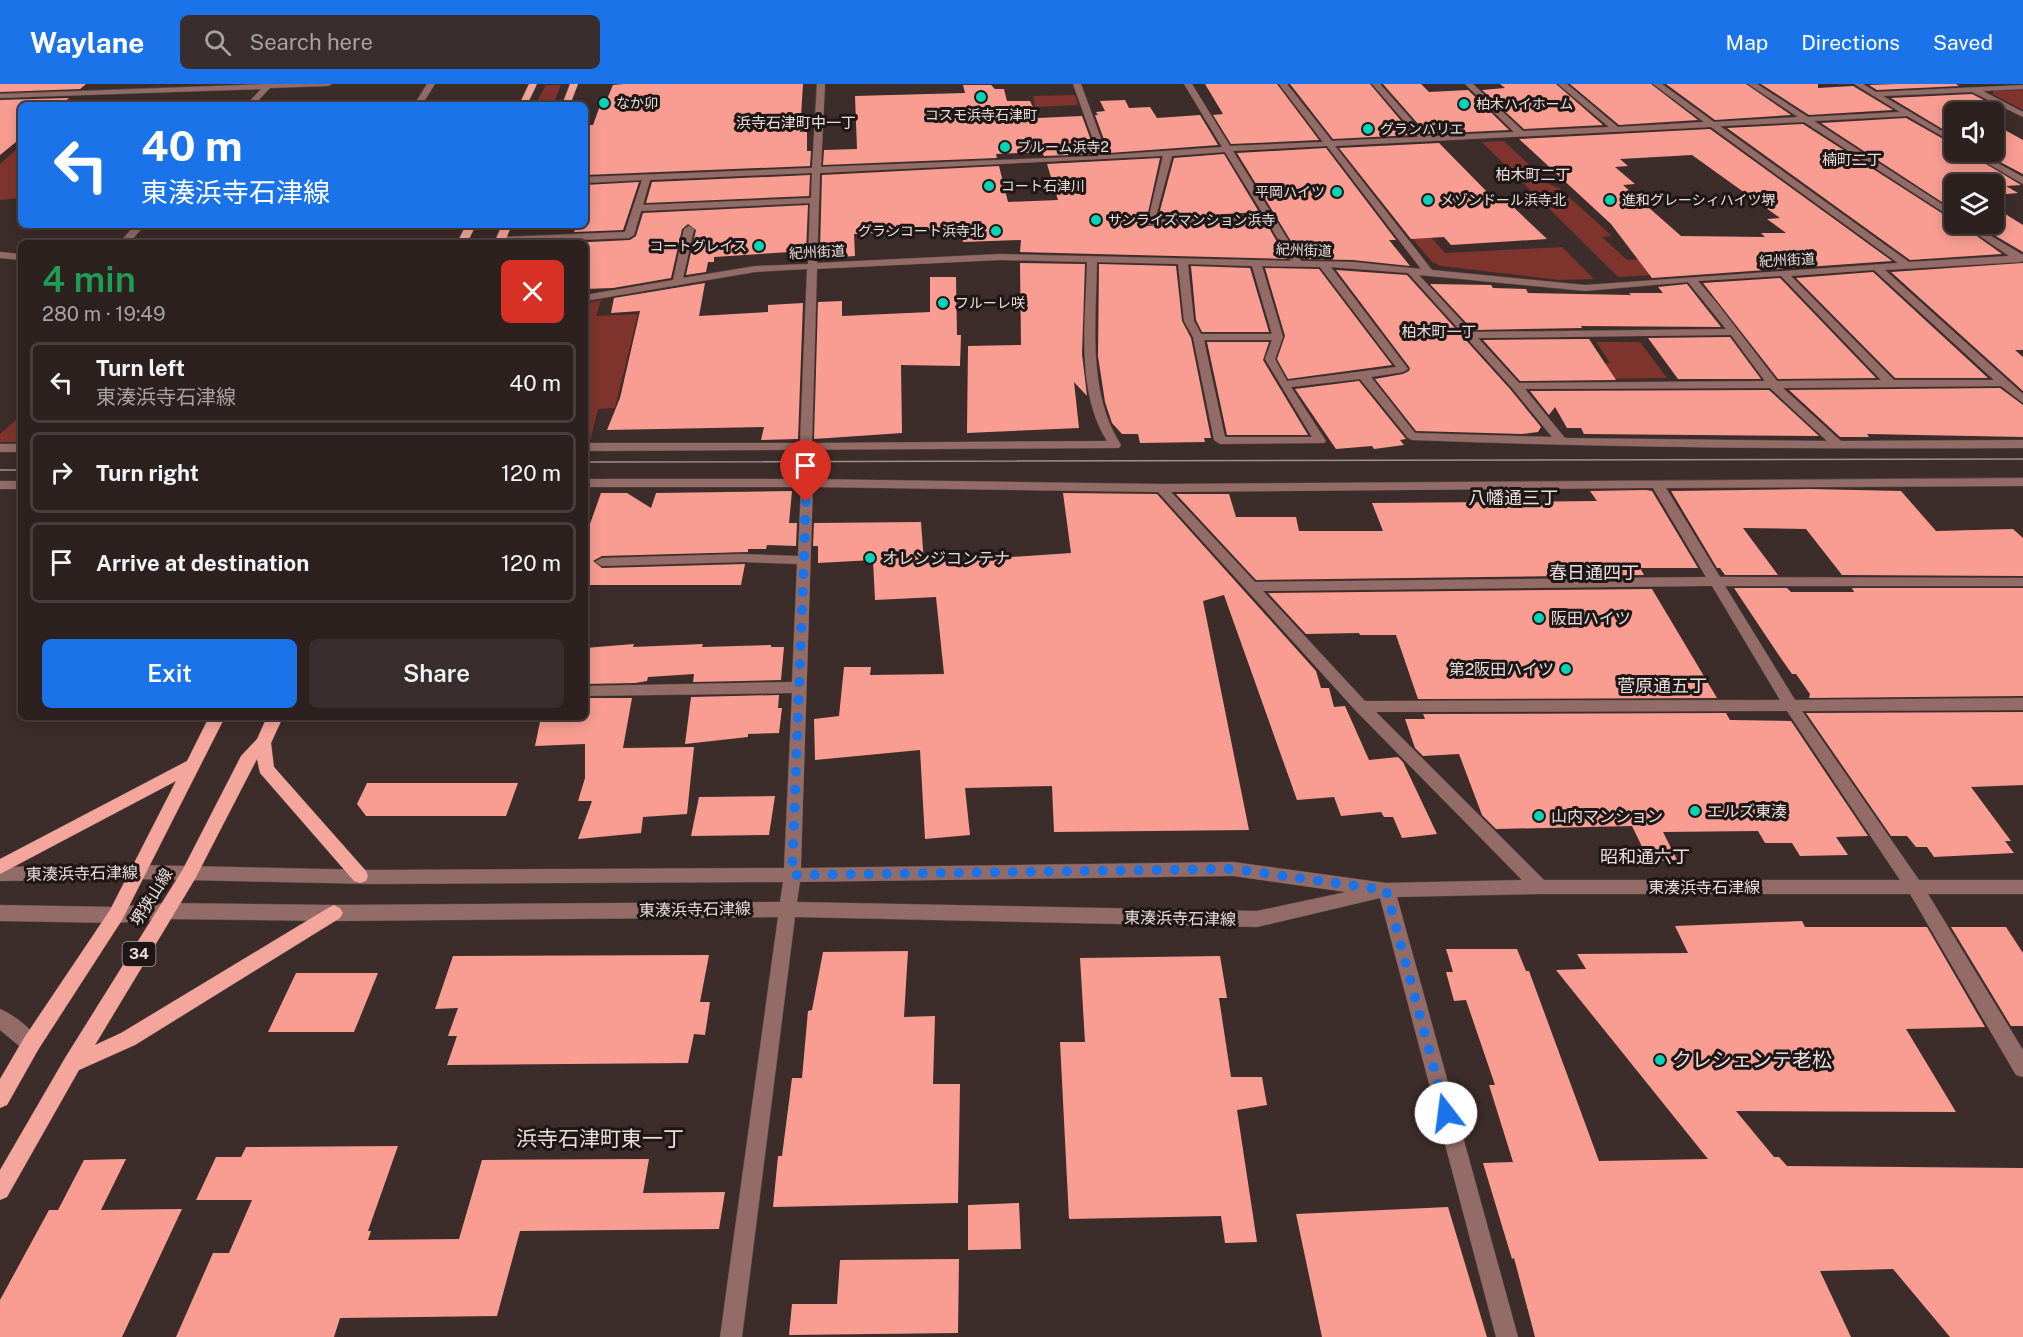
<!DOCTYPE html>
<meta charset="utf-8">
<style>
:root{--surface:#2d2120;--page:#392e2d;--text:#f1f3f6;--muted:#a7a3a5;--line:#483e3e;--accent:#1a73e8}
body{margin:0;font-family:"Public Sans","Noto Sans JP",sans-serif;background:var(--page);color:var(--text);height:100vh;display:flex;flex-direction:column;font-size:22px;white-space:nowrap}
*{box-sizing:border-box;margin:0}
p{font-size:20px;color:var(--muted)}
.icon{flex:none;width:33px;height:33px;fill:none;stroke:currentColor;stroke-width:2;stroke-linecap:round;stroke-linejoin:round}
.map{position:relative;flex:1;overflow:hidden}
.panel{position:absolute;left:18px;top:156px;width:570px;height:480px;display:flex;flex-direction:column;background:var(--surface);border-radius:9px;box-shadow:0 3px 15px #0003,0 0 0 2px var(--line)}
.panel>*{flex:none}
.banner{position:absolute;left:18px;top:18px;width:570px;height:126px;border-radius:9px;box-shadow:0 3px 15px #0003,0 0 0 2px var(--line);background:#1a73e8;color:#fff;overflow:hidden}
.tools{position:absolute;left:1944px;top:18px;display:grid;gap:12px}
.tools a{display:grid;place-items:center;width:60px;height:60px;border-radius:9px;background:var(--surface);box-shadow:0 3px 15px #0003,0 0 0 2px var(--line);font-size:30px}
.pin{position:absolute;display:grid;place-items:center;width:51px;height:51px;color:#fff;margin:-62px -26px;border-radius:50% 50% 50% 0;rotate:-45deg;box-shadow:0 0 6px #0007}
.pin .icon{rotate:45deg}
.me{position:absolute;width:66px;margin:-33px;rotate:345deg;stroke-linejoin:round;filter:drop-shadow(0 0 4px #0008)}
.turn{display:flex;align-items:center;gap:21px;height:126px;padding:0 24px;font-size:27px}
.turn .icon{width:78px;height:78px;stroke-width:2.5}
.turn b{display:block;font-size:42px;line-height:51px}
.round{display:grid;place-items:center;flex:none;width:63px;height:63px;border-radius:9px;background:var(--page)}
.head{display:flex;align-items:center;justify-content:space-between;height:102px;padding:0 24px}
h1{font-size:36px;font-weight:600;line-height:45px;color:#1e9e55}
.cta{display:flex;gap:12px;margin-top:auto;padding:12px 24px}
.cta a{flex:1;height:69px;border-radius:9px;background:var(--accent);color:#fff;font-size:24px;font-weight:600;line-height:69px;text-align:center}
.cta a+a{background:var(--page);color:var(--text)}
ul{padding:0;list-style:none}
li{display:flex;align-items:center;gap:18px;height:81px;margin:0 12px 9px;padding:0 12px;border:3px solid var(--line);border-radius:9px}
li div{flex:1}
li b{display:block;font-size:22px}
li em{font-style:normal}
header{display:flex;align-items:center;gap:36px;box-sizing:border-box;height:84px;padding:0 30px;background:var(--accent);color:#fff}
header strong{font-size:28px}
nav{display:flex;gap:33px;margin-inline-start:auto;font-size:21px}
.search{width:420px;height:54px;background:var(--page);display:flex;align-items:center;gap:15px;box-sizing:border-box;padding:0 21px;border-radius:9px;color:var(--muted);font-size:22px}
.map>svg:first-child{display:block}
</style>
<header>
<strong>Waylane</strong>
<div class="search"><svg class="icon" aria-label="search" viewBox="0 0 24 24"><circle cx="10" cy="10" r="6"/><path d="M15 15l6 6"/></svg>Search here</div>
<nav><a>Map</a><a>Directions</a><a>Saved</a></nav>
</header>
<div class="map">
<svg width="2023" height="1253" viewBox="0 0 2023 1253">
<rect width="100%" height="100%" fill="#3c2c2a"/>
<g fill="#7f342d">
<path d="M546,1H561L553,21H535Z"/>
<path d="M2023,6V26L1992,10L1994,7Z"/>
<path d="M1075,11L1078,21L1035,23L1033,12Z"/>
<path d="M1504,57L1549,100L1559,104L1612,152L1602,153L1627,176L1649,175L1669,190L1618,193L1482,58Z"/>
<path d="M21,61V114L0,116V80Z"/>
<path d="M1431,153L1445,169L1562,163L1594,195L1559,196L1441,182L1432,178L1412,154Z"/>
<path d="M601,216L596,232L638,230L615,324L598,325L590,357H585V219Z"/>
<path d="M1596,258H1640L1667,294L1603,295L1593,280L1610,279Z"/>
<path d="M21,331V358H0V350Z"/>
</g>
<g fill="#f99d92" fill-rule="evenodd">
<path d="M0,0H86L80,5L0,8Z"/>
<path d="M624,0H803L800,48L807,47V67H811L810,82L585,91V51L589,41H593L602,16L607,15L613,1Z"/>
<path d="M1205,0H1277L1319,56L1231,60L1213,31L1223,30Z"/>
<path d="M1290,0H1370L1413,51L1333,55Z"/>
<path d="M1383,0H1421L1429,8L1468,6L1509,46L1427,50Z"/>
<path d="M1500,0H1556L1603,41L1524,45L1482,6L1505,4Z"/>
<path d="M1570,0H1651L1698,36L1619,41Z"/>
<path d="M1666,0H1746L1791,31L1715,36Z"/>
<path d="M1761,0H1818V4L1853,2L1893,26L1809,31Z"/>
<path d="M1896,0H1956L1959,2L1877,6L1869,1Z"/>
<path d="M963,1H991L995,5H1004L1007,17H1030L1038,34L1082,32L1096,70L1044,72L1042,68L996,70L997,74L823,81L824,66L857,65L855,12L965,9Z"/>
<path d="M1972,10L2001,25L1954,28V52L1891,14Z"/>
<path d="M69,14L61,21H21V54L0,71V16Z"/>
<path d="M1125,16L1129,24L1150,23L1157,34L1200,31L1218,61L1109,69L1095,31H1098L1096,28L1105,27L1100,17Z"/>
<path d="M1906,34L1954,61V68H1966L2021,101L2006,102L2018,109L1995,111L2001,114L1994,115V100H1954V126L1821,39Z"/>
<path d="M1803,40L1954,137V140H1960L2002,170L1910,176L1727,44Z"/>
<path d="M1994,40L2023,56V90L1981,68H1994Z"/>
<path d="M1710,45L1892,177L1652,194L1611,140L1519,55ZM1692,71L1780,134L1767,135L1786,149H1761L1765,153L1681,152L1623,101L1635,100L1615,83L1628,82L1620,75Z"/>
<path d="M1439,59L1498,119L1508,118L1547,155L1451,161L1444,153L1411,155L1339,64Z"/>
<path d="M1326,64L1396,156H1389L1410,182L1353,176L1302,175L1237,69Z"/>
<path d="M1224,70L1259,128L1158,134L1174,74Z"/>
<path d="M1160,74L1145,142L1265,137L1287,175L1020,168L1021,156L963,158L961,145L854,150L855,172L824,174V166L820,167L822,91L999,82L1008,118L1058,116L1047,80Z"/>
<path d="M810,91L809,112L646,119L652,98Z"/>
<path d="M639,98L623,146L574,148L577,141H585V101Z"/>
<path d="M808,121L806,167L714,173V178H708L706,188L686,191L696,146L688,140L682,145L671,194L613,204L585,205V159H570L630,156L636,152L643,129Z"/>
<path d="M1994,123L2023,141V168L1975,140H1994Z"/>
<path d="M1020,179L1085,180L1082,270L1087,312L1074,298L1079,344L967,349L968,262L1021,261Z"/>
<path d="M2023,179V266H2015L2023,273V307L1891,188Z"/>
<path d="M1099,180L1176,182L1182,237L1191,254L1211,354H1204L1205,358L1140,359L1138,350H1122L1112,339L1105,318L1098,272Z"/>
<path d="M1191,182L1250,184L1269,248H1202L1196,236Z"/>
<path d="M1265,184L1319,185L1392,281L1288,295L1277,275L1285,252Z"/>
<path d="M1336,186L1407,191L1510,305L1541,343L1538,348L1522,350L1416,347L1375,295L1403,290L1409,287L1410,284Z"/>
<path d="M1873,188L1988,294H1895L1796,194Z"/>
<path d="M930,193H956L957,251H961L960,282L901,281L902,349L814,355L818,218L842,217V232L930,228Z"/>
<path d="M1780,194L1876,294L1778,295L1703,199Z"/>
<path d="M705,199L699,232L768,228V221L803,219L798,355L761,356L764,343L607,346L620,314L640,227L611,229L614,214Z"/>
<path d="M1430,200L1491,201L1493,204L1526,205L1528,209L1631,211L1629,209H1663L1658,203L1687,200L1721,243L1581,242L1582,244L1473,246Z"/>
<path d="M1730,253L1761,295H1678L1648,254Z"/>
<path d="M1589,255L1616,296L1520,297L1483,256Z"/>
<path d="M1207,258H1269L1263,276L1308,351H1227Z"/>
<path d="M1359,297L1406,355L1400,356L1404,361L1374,365L1372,362L1336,365L1295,305Z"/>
<path d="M2000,304L2023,321V353L1867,350L1869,353H1840L1789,306Z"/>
<path d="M1769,306L1819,352L1584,350L1581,344H1567L1555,323L1549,331L1530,307Z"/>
<path d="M1810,405L1901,407L1936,447L2013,445L2023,454V492L1842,491L1806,445L1743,444L1778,491H1725L1720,484H1717L1671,407Z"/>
<path d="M1646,406L1652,407L1698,484H1640L1644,491L1256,496L1176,410H1229L1236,433H1296L1299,447H1383L1372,419L1597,417L1590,407Z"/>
<path d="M792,407L789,439H797L796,462L767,461L766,465H748V468L602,472L593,477L602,484L745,480L741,501H585V454L601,409H627L651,424L656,409Z"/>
<path d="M1063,409L1157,410L1316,587L1321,604H1329L1334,623L1345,622L1369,676L1398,673L1403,678L1437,750L1402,754L1393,733H1384L1381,728L1341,732L1334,713L1297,716L1224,511L1203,517L1249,746L1054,748L1052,702L965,704L970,751L925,755L920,666L815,676L814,635L839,632L844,583H871L870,591L944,590L936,513L875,516L873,476L818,479V462H813L814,439L921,438L924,479L1071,469Z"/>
<path d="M1734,504H1787L1791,508H1854L1852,504H2023V612L1809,614L1810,610L1796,590H1792L1778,570Z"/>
<path d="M1652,505L1717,614L1418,615L1396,551H1360L1359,549L1306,550L1268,509Z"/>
<path d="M634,560L633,563L703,560L702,563L771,561V563H784L781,596L693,598L694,590L648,593L647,597L635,599L585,600V564Z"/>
<path d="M779,611L778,624H782L779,649L748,650V653L685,660L691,613Z"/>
<path d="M585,614H632L623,664L694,663L687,730L643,733L641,749L578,755L592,717H578L585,694V660L535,662L541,633H585Z"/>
<path d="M2023,628V701L1971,703L2011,757H2005L2014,769L1934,773L1927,763H1916L1907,752H1891L1806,629Z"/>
<path d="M1726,629L1730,636L1791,637L1868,752L1836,753L1848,771L1800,772L1792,759H1765L1758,747L1663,748L1677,776L1649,777L1632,742L1496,745L1482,731L1459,670L1423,672L1415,664L1405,635H1425L1423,630Z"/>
<path d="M367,699H518L506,732H366L357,720Z"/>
<path d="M775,712L769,751L691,752L699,713Z"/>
<path d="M1802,837L1805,843H1927L1985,943L1906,945L1956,1028L1736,1027L1774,1073H1779L1787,1082L2023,1084V1253H1950L1893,1185L1820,1187L1851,1253H1535L1514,1174L1512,1175L1483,1079L1513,1078L1489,1001H1495L1466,916L1454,917L1446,888H1453L1446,865H1517L1526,887H1529L1599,1077L1708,1075L1556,886L1586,885L1577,870L1688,869L1675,842Z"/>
<path d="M1951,843H2006L2023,869V942H2011Z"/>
<path d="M908,867L904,933L935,932L933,1000H960L958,1119L773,1123L778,1072H782L792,994H802L808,927L812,926L823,868Z"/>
<path d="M709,871L700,918H710L705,951L694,950L688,979L447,981L457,952H448L458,924L435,925L453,872Z"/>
<path d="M1220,872L1227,914H1219L1231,993H1262L1267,1021L1237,1026L1257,1158L1225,1159L1221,1132L1069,1135L1060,958H1085L1080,874Z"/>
<path d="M296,889H378L354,948H268Z"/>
<path d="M398,1062L368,1147H371L368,1156L459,1155L482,1076L649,1075L643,1109L725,1108L719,1145L520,1147L497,1232L340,1234L334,1253H176L213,1169H229L252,1116H196L216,1073H241L246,1063Z"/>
<path d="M126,1075L101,1126L182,1125L122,1253H0V1216L49,1126H58L84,1076Z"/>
<path d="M1019,1119L1021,1165L968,1166V1121Z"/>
<path d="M1448,1123L1487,1253H1322L1296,1130Z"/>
<path d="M959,1175L958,1249L789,1251L792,1220H837L840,1176Z"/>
</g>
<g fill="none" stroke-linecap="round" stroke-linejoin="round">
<g stroke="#584947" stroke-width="1">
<g id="minor">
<path d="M266,0H332L328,2L270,4L254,21H246L261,5L0,14V10Z"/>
<path d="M427,0H435L422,21H414Z"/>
<path d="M817,0H825L821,83L1099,72L1073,0H1081L1107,71L1222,63L1184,0H1192L1230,62L1323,58L1279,0H1287L1332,57L1418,53L1372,0H1380L1426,52L1514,48L1465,0H1473L1523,47L1609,43L1558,0H1567L1618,43L1704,38L1653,0H1662L1714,38L1798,33L1748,0H1757L1808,33L1900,28L1854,0H1863L1876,8L2023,1V5L1983,7L2023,28V33L1972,8L1883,12L1954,54V59L1907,32L1814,37L1954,128V135L1804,38L1720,42L1909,178L2009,172L1962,140H1971L2023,171V177L2020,178L1885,186L2023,310V319L2001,302L1783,304L1841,357L2023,356V364C1819,365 1615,364 1412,356L1408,354L1360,295L1291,303L1326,357L1324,359L1220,360L1214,356L1193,253L1184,237L1178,180L1097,178C1096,238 1087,308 1121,361L1119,364L585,367V359H800L807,185L755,188L585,217V211L673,196L684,145L689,142L694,145L683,194L755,182L808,180L810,119L641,127L634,151L629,154L500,159L495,156L500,153L625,148L642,96L585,99V93L812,84ZM1711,43L1898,179L1585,201L1432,186L1335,62ZM1327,62L1421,185L1353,178L1301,177L1233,67ZM1225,68L1263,130L1155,136L1172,72ZM1163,72L1147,141L1266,135L1291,177L1000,170L817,179L820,89ZM812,89L811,114L643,121L650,96ZM1000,176L1087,178C1086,235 1075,306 1107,357L812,359L817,185ZM1188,180L1252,182L1272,250H1201L1194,237ZM1262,182L1320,183L1396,283L1287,297L1275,275L1283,253ZM1331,183L1408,189L1512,304L1552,353L1415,349L1371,293L1403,288L1408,285ZM1874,186L1994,296H1894L1791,192ZM1419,191L1585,207L1688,198L1726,245L1472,248ZM1781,192L1881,296L1777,297L1716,218L1698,197ZM1731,251L1765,297L1519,299L1478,254ZM1204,256H1272L1265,275L1312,353H1225ZM1770,304L1827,357L1565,354L1525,305Z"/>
<path d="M1968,68H1977L2023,93V100Z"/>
<path d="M135,141H145L129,159H119Z"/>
<path d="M0,168L21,170V176L0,174Z"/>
<rect x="0" y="360" width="21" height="8"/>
<path d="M2023,394V402L1666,404L1720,493L2023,494V502H1725L1795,616L2023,614V626L1802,627L1919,796H2023V810H1928L2023,966V993L2016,991L1910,810H1540L1397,813L1518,1253H1496L1380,814L1257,843L795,833L742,1253H720L778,833L334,837L165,835L116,839L0,837V821L116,823L165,819L334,821L780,818L783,798L372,800L138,795L0,797V783L138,781L372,786L784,784L792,609L585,612V602L792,598L797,480L741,478L602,482L595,478L602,474L741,470L798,472L801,403H585V395H807L1161,400ZM813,403L1158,408L1356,627L1522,796L1386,799L1233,778L801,784ZM1653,404L1706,493L1255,498L1171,408ZM1712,502L1780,616L1365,617L1263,507ZM1787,627L1900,796H1544L1376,628ZM1233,792L1346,808L1257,827L797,818L800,798Z"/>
<rect x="0" y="397" width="21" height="8"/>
<path d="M0,925C13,930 35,947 41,960L38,966L31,969L24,966L0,946Z"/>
</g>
</g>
<g stroke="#584947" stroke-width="1">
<g id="major">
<path d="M529,0H537L527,21H519Z"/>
<path d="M570,0H578L570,21H562Z"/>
<path d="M466,141H476L467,159H457Z"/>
<path d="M502,141H512L504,159H494Z"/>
<path d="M209,633H225L122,836L38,966L7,1021L0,1024V995L24,954L110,826L176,697L0,790V775L187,677Z"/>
<path d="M267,633H283L271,659L274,683L366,787L368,792L366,797L360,799L354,797L260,689L257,675L195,795L95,961L121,949L328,824L334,821L340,824L343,829L340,834L135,961L79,986L7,1113L0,1116V1086L65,974L183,785L241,672L257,655Z"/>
</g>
</g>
<use href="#minor" fill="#936c67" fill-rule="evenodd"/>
<use href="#major" fill="#f5a69c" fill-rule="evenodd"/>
<g stroke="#9d918f" stroke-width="1.5">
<path d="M585,378L2023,375"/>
<path d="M0,386H21"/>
</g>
</g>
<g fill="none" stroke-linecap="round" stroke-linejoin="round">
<path stroke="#1a73e8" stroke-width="10" stroke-dasharray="0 18" d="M806,418L792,791L1233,785L1386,806L1446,1029"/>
</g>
<g fill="#05d5b6" stroke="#1e1716" stroke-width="2">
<circle cx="981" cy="13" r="6"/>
<circle cx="604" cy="19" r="6"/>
<circle cx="1464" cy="20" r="6"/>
<circle cx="1368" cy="45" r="6"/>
<circle cx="1005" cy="63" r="6"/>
<circle cx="989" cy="102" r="6"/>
<circle cx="1337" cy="108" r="6"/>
<circle cx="1428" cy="116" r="6"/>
<circle cx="1610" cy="116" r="6"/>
<circle cx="1096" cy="136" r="6"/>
<circle cx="996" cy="147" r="6"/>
<circle cx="759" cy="162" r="6"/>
<circle cx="943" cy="219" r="6"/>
<circle cx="870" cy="474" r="6"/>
<circle cx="1539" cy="534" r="6"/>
<circle cx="1566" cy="585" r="6"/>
<circle cx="1695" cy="727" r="6"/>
<circle cx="1539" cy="732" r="6"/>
<circle cx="1660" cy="976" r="6"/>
</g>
<g text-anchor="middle" stroke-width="6" stroke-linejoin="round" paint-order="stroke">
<g font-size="14" fill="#e9dfdd" stroke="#1e1716" text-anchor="start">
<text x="616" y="24">なか卯</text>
<text x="1476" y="25">柏木ハイホーム</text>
<text x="981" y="36" text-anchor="middle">コスモ浜寺石津町</text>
<text x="1380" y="50">グランバリエ</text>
<text x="1017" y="68">ブルーム浜寺2</text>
<text x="1001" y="107">コート石津川</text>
<text x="1325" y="113" text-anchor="end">平岡ハイツ</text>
<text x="1440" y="121">メゾンドール浜寺北</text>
<text x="1622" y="121">進和グレーシィハイツ堺</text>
<text x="1108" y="141">サンライズマンション浜寺</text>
<text x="984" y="152" text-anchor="end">グランコート浜寺北</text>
<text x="747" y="167" text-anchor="end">コートグレイス</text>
<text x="955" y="224">フルーレ咲</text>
</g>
<g font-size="14" fill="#e9dfdd" stroke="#1e1716">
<text transform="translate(1304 166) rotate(2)" y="5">紀州街道</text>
<text transform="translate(817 168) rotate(-3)" y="5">紀州街道</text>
<text transform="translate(1787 176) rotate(-3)" y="5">紀州街道</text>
</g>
<g font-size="15" fill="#e9dfdd" stroke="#1e1716">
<text x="796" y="44">浜寺石津町中一丁</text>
<text x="1852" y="81">楠町二丁</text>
<text x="1533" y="96">柏木町二丁</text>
<text x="1439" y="253">柏木町一丁</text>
</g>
<rect fill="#1e1716" stroke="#aca3a1" stroke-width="1.5" x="122.5" y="858" width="33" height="24" rx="4.5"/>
<g font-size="15" font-weight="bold" fill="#e9dfdd">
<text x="139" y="875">34</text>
</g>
<g font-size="16" fill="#e9dfdd" stroke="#1e1716" text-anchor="start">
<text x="882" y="480">オレンジコンテナ</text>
<text x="1551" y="540">阪田ハイツ</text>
<text x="1554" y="591" text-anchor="end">第2阪田ハイツ</text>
<text x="1707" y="733">エルズ東湊</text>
<text x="1551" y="738">山内マンション</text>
</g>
<g font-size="16" fill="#e9dfdd" stroke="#1e1716">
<text transform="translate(82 789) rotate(-1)" y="6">東湊浜寺石津線</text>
<text x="1704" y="809">東湊浜寺石津線</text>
<text transform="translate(151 813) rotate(-58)" y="6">堺狭山線</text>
<text transform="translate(695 825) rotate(-1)" y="6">東湊浜寺石津線</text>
<text transform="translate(1180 834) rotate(1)" y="6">東湊浜寺石津線</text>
</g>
<g font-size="18" fill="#e9dfdd" stroke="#1e1716">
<text x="1513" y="420">八幡通三丁</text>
<text x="1594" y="495">春日通四丁</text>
<text x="1662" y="608">菅原通五丁</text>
<text x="1645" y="779">昭和通六丁</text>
</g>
<g font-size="20" fill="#e9dfdd" stroke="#1e1716" text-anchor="start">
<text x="1672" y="983">クレシェンテ老松</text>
</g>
<g font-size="21" fill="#e9dfdd" stroke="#1e1716">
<text x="600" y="1062">浜寺石津町東一丁</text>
</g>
</g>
</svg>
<div class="tools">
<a><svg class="icon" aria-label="sound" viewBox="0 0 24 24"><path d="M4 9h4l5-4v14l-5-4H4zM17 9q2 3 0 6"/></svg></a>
<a><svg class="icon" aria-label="layers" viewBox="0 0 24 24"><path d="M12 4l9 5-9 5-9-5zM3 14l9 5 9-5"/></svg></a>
</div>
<div class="pin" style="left:806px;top:418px;background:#d93025"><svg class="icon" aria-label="arrive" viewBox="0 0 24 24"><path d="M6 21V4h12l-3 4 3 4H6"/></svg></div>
<svg class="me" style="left:1446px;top:1029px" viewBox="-20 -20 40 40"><circle r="19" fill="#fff"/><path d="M0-13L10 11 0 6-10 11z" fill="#1a73e8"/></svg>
<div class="banner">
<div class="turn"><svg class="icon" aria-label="left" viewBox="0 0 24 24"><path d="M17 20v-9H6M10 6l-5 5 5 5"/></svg><div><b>40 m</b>東湊浜寺石津線</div></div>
</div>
<section class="panel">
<div class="head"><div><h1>4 min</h1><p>280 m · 19:49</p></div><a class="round" style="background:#d93025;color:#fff"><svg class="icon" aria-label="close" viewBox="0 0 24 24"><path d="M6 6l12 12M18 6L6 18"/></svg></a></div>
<ul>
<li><svg class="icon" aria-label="left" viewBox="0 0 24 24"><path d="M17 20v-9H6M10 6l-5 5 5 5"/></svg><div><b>Turn left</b><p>東湊浜寺石津線</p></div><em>40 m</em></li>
<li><svg class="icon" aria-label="right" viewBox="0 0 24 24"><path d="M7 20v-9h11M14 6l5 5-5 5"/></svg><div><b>Turn right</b></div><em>120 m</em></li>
<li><svg class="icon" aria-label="arrive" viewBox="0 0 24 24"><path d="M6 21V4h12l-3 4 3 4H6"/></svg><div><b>Arrive at destination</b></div><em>120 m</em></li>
</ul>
<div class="cta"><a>Exit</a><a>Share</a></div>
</section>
</div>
